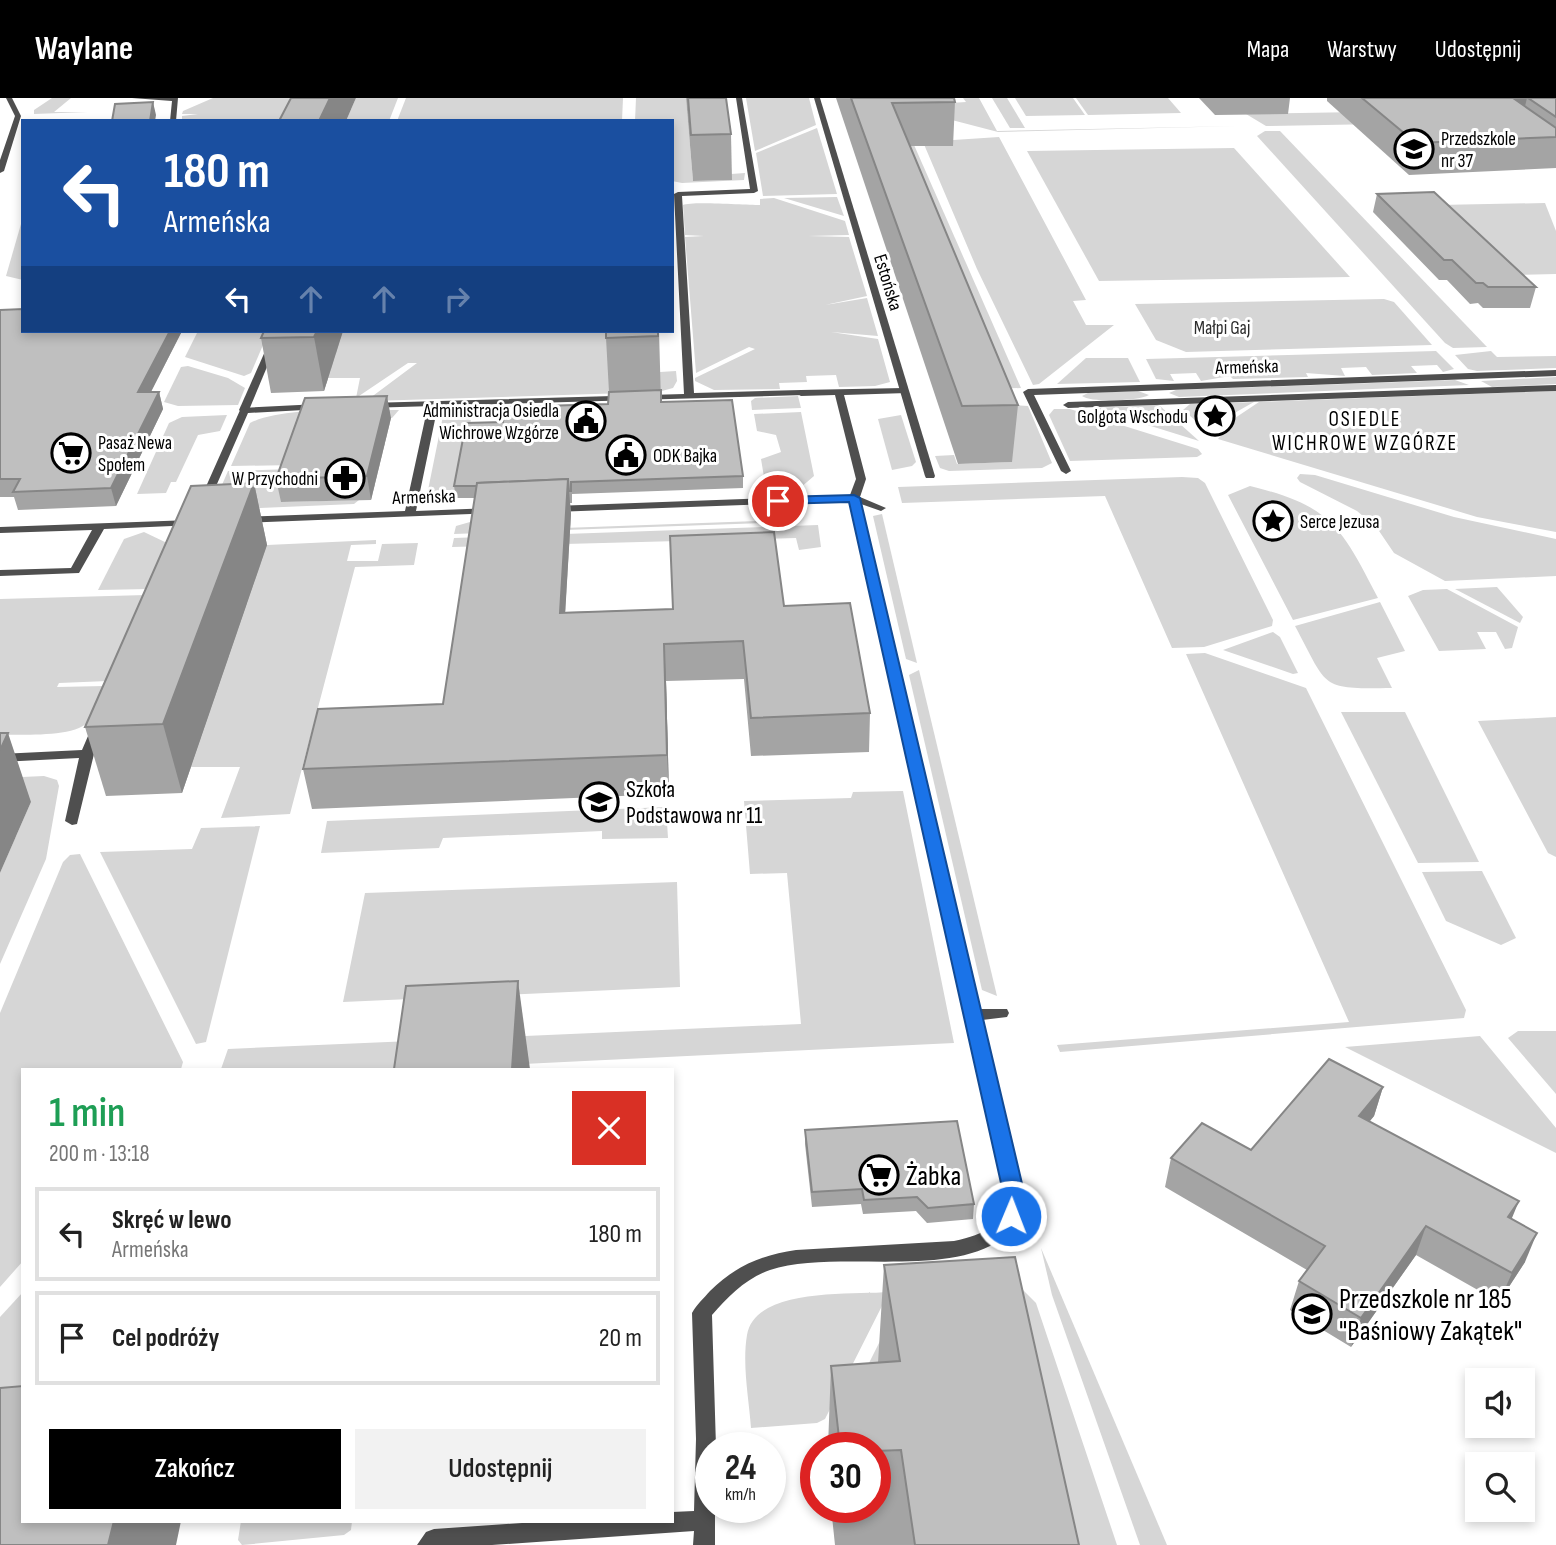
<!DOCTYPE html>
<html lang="pl">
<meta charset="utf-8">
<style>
:root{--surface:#fff;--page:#f2f2f2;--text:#222;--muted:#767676;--line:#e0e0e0;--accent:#000}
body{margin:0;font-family:"Sofia Sans Condensed",sans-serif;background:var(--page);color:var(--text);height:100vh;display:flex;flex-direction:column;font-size:26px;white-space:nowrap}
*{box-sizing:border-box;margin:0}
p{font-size:23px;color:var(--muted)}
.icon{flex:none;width:38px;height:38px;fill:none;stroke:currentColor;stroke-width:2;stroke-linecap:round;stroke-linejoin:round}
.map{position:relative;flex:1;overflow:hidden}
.side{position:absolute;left:21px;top:970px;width:653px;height:455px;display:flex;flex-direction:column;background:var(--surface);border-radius:0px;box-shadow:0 4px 10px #0003}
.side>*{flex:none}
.hud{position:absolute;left:21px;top:21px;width:653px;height:214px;border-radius:0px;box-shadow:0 4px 10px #0003;background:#1a4fa0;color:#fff;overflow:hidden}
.fabs{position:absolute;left:1465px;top:1270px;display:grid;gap:14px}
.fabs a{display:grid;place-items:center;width:70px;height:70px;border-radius:0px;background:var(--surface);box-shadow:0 4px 10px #0003;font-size:35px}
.speed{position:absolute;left:695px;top:1334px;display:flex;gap:14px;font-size:35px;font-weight:700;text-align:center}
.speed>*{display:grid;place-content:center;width:91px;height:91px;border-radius:50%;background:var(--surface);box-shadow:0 4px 10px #0003;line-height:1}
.speed small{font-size:18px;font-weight:400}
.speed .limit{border:10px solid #d22;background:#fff;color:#111}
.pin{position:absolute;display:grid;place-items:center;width:60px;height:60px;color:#fff;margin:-30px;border:4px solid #fff;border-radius:50%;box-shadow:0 2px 7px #0007}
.me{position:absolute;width:77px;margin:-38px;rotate:1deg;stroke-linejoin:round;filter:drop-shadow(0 0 5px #0008)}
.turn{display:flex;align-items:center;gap:24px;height:147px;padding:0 28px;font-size:32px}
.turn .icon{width:91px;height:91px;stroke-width:2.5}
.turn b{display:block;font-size:49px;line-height:60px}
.lanes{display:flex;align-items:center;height:66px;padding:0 28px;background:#0003;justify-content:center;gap:35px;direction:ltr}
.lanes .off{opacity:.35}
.round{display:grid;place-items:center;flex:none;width:74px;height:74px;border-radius:0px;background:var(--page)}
.headline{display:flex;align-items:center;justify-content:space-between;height:119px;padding:0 28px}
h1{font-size:42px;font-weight:600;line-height:52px;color:#1e9e55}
.cta{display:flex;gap:14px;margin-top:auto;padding:14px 28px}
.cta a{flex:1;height:80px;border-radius:0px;background:var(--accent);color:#fff;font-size:28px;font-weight:600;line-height:80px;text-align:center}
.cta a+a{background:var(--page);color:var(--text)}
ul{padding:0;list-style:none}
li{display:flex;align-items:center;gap:21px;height:94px;margin:0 14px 10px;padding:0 14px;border:4px solid var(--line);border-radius:0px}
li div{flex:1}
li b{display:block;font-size:26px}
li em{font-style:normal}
header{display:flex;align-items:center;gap:42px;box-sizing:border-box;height:98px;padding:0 35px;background:var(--accent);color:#fff}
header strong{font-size:33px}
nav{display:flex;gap:38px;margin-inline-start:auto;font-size:24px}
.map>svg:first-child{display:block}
</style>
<header>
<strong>Waylane</strong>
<nav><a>Mapa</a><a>Warstwy</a><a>Udostępnij</a></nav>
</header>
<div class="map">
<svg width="1556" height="1447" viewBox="0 0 1556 1447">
<rect width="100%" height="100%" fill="#fff"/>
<g fill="#d6d6d6">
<path d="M52,0H71L54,14H88L34,16V12Z"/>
<path d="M213,0H297L284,22L182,23V18L198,16H182L183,13Z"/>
<path d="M356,0H398L389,23H346Z"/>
<path d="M406,0H623L622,23H397Z"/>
<path d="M636,0H686L693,83L731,82V76L745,75L744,82L682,85L672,83V23H635Z"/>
<path d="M746,0H809L816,27L755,53Z"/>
<path d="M963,0H979L997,33L1239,28L998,34L925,15L936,6L966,4Z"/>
<path d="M992,0H1007L1025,30H1010Z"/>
<path d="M1015,0H1073L1085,17L1026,18Z"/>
<path d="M1076,0H1168L1181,15L1088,17Z"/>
<path d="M879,2L907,31L1021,290L984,291Z"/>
<path d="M1420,13L1434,25L1266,28L1246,16Z"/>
<path d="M817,30L837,96L763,98L756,55Z"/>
<path d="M1265,33H1280L1487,249L1453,250L1445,245L1257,38Z"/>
<path d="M999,39L1086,202L1073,203L1086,227H1114L1039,286L1033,287L977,171L923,44Z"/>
<path d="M1234,50L1350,179L1099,183L1027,53Z"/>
<path d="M837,99L844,118L784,100Z"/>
<path d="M774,100L845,123L849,137L808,138L849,139L867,198L825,207L867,200L878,238L831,234L878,241L890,284L875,288L839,289L836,277L806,278L807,284L779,285L780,291L714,292L695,283V280L755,251L749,249L696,275L685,139L704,138L685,137L683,107C691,103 745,107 760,107V101Z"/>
<path d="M1545,105L1556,133V176L1515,177L1438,107Z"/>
<path d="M23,119V182L6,178Z"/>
<path d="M1384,201L1394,204L1432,247L1186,254L1156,242L1135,206Z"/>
<path d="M198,233H269L251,275L244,278L185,259Z"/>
<path d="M343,233H611L660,284V274L676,273L677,283L673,290L658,294L371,303H366L417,265H408L356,300L360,280H328Z"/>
<path d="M1436,253L1454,271L1443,274L1437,267L1411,268L1417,275L1372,277L1366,269L1341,270L1345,278L1306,275L1308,279L1233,281L1230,278L1201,283L1196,275L1170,276L1174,283L1156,281L1146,261Z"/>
<path d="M1491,253L1497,259L1556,258V270L1477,273L1468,271L1455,257Z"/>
<path d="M1086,260H1128L1140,284L1057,286Z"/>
<path d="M188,268L228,280L245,290L238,307L178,308L164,304L181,269Z"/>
<path d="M1556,279V286L1492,289L1481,283Z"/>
<path d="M1455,282L1469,287L1179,299L1169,295L1176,292Z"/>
<path d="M1138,293L1149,297C1139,303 1091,305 1082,298L1088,295Z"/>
<path d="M1556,293V434L1477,419L1218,341L1235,320L1259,304Z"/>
<path d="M798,298L801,310L752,312L751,303L755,300Z"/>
<path d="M1254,304L1231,317L1214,338L1183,312L1190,306H1204L1210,315H1215L1210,306Z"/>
<path d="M990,306L1028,308L1052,365L1042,370L949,373L940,370L935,358L954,357L957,366L1012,364Z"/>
<path d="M1160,308L1199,343L1093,310L1157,307Z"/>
<path d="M501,309L500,315L472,316L456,400L433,401L427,397L444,313L455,310Z"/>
<path d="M1054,311H1070L1198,351L1202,356L1197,359L1070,363L1049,317Z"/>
<path d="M399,312L392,320L309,323L294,367L231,368L250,325C283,308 360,313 399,312Z"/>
<path d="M801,314L814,378L800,390L766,391L761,361L781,354L776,337L757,333L754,316Z"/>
<path d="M227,317L220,333L198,337L176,384H171L166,395L137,396L169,325L182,319Z"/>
<path d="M901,317L916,364L912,368L892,372L878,321Z"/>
<path d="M292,371L282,404L359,402L354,406L211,412L228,373Z"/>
<path d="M1300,376L1315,377L1454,419L1556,441V478L1445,483L1394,455L1377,430L1357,413L1300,384L1297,380Z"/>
<path d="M1182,379L1198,380L1205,385L1273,522L1272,528L1204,549L1172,550L1105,398L902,405L898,389Z"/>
<path d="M1250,388C1332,408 1341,429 1378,500L1293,522L1228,397Z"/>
<path d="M795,410H800L801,418L795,424L454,436L456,428L477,422L483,433L788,422Z"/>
<path d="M882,416L917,565L906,561L873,418Z"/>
<path d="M818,427L821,449L799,452L796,440L452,449L454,440Z"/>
<path d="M144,434L167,445L148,491L98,492L124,441Z"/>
<path d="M376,442V446L351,447L347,463H378L382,446L418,445L414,467L355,469L290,716L221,720L240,669H191L267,447Z"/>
<path d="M1497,489L1523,519L1520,525L1455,491Z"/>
<path d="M1447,491L1518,529L1512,550L1505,551L1496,534H1477L1486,551L1439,553L1408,498L1423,492Z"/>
<path d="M146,497L108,583L59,585L57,589L105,588C100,599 96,616 88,624C73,640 21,636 0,637V501Z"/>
<path d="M1380,504L1405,553L1377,560L1392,590C1319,591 1329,591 1295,528Z"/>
<path d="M1273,534L1280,539L1298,575L1293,576L1223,552Z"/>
<path d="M1205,555L1306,590L1466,912L1464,920L1060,954L1057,947L1349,924L1186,556Z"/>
<path d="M919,572L997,898L982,892L909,577Z"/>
<path d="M1341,614H1405L1479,764L1418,765Z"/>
<path d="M1556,619V759L1548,755L1478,623Z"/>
<path d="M44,678L57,682L59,688L46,761L0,866V775L31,704L0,680Z"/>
<path d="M903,693L954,945L419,971H221L228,951L801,926L787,775L750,776L744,703L851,700L853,694Z"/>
<path d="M666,709L668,740L602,741V733L443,740L439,750L321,755L327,723Z"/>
<path d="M260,728L206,944L196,946L100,754L192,751L201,730Z"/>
<path d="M80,756L183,964L181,971H23V1163L0,1189V915L63,764L70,757Z"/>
<path d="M1482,773L1516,840L1501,847L1446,823L1422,774Z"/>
<path d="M677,784L680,889L343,904L365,795Z"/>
<path d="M1518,933H1556V996L1508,940Z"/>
<path d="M1480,938L1556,1030V1055L1345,949Z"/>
<path d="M1041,1150L1167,1447H1140L1052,1197Z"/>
<path d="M1007,1176L1036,1205L1117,1447H1036L883,1273L840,1323L903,1197Z"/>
<path d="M23,1194V1369L0,1367V1219Z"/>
<path d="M889,1194L825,1321L817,1325L751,1330C749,1301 742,1267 747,1237C755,1189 852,1197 889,1194Z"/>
<path d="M241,1423H352L351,1432L344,1437L242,1447L238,1442Z"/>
</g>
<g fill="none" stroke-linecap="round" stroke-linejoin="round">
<g fill="#4f4f4f" fill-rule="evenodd">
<path d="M132,0H178L176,23H170L172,3Z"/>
<path d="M736,0H742L758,93L754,95L682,98L694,295L801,292L804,293V297L366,310L364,308L369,305L684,296L674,96L678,94L750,91Z"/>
<path d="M814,0H820L935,378L934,380H926L925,378Z"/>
<path d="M274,233H282L249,312L241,314L239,312Z"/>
<path d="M1556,272V278L1034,297L1071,373L1066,376L1061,373L1023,294L1028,291Z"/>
<path d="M1556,287V293L1068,310L1063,307L1068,304Z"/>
<path d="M98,627L105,631L94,656L77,726L72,727L65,723L79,660L0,664V656L82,652L91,631Z"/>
</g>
<g fill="#4f4f4f" fill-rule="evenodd">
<path d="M6,0H12L21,18L4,73L0,75V62L15,18Z"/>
<path d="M904,290L907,291V295L844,297L866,381L860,399L886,410L881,413L861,406L980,911H1007L1009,915L1007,919L982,922L1023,1094C1020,1111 1016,1131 1001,1141C948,1181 832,1151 770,1172C746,1180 728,1199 712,1217L716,1349H710V1409H715V1447H693L694,1433L492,1447H417L426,1434L434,1431L550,1423H672V1414L694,1413L696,1341L692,1215C697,1206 704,1200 710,1193C735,1168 762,1157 796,1152L954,1143C987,1136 999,1128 1005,1094L849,403L554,414L549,411L554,408L850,397L856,381L835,297L801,298L796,295L801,292Z"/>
<path d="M319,306L324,309L322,311L248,315L210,402L209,404H201L200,402L241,310Z"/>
<path d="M432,309L437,312L416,413L492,410L496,411V415L243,425L238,422L243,419L405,413L427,312Z"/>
<path d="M191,422L196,425L195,427L104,431L79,475L0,478V472L71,470L92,432L0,435V429Z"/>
</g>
</g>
<g fill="#a4a4a4">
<path d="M686,0H726L731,36L732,82L693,83Z"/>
<path d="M836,0H954L955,4L953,48H910L1018,307L1012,364L958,366Z"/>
<path d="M1199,0H1290L1288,16L1215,17Z"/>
<path d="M1327,0H1556V70L1409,77L1327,3Z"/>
<path d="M1377,96L1536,189L1530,210H1483L1478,205L1470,206L1447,182H1439L1373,114Z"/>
<path d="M0,212L23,233H182L151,294H159L163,311L116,408L18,412L14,399H0Z"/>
<path d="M343,233L324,293L271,295L261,240Z"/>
<path d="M659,233L661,304L743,378V390L572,396V405H570L571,416L565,514L784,508L870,615L869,654L751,658L744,581L666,583L669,696L312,711L303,671L443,606L475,400H456L454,388L503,324L608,306L609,294L606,240Z"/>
<path d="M391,320L371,402L281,404L276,381Z"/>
<path d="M254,385L267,447L182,695L106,698L85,629Z"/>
<path d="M1383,989L1374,1018L1369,1024L1512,1121L1525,1164L1499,1204L1416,1157L1351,1249L1290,1212L1299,1183L1307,1172L1165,1089L1171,1060L1251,1052Z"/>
<path d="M805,1032L974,1106L973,1121L927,1125L916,1113L863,1116L861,1106L812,1109L805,1046Z"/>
<path d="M884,1167L1079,1447H835L831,1409H875V1349H828L831,1268L878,1265Z"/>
</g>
<g fill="#868686">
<path d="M330,0H356L346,23H319Z"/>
<path d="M1506,0H1527L1522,21Z"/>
<path d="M153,4L156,17L155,23H150Z"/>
<path d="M170,233H182L142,311L138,294Z"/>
<path d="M317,233H343L324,293L314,239Z"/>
<path d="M159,294L163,311L116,408L111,390Z"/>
<path d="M387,298L391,320L371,402L367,378Z"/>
<path d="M568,381L571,416L563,552L560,515Z"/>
<path d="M254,385L267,447L182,695L163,626Z"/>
<path d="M664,546L666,583L669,696L667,657Z"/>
<path d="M8,635L31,704L0,775V652Z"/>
<path d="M518,883L530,971H512Z"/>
<path d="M1383,989L1374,1018L1350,1047L1359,1018Z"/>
<path d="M1519,1103L1507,1132L1508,1119Z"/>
<path d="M1426,1128L1416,1157L1351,1249L1361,1220Z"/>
<path d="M1537,1135L1525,1164L1499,1204L1512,1175Z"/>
<path d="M114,1423H181L176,1447H108Z"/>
</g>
<g fill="#bfbfbf" stroke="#868686" stroke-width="2">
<path d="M291,0H330L319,23H279Z"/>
<path d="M688,0H726L731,36L691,37Z"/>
<path d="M851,0H954L955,4L892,5L1018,307L962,308Z"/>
<path d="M1362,0H1513L1556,30V39L1416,45Z"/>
<path d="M1528,0H1556V19Z"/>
<path d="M153,4L150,23H112L115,6Z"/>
<path d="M1434,94L1536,189H1488L1483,185H1476L1452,162H1444L1377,96Z"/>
<path d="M23,211V233H170L138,294H159L111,390L13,394L20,381H0V212Z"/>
<path d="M264,233H317L314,239L261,240Z"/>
<path d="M606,233H658V238L606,240Z"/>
<path d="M661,292V304L732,302L743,378L571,384V393H569L568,381L477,385V388H454L466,325L503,324L505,309L608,306L609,294Z"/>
<path d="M387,298L367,378L276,381L305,300Z"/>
<path d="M568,381L560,515L673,511L670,438L774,434L784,508L850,505L870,615L751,620L743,543L664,546L667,657L303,671L318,611L443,606L477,385Z"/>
<path d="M254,385L163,626L85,629L191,388Z"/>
<path d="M0,635H8L0,652Z"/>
<path d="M518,883L512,971H394L406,888Z"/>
<path d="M1329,961L1383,989L1359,1018L1519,1103L1508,1119L1537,1135L1512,1175L1426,1128L1361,1220L1299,1183L1325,1148L1171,1060L1202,1025L1251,1052Z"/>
<path d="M957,1023L974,1106L928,1110L917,1099L864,1102L862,1091L812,1094L805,1032Z"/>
<path d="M1015,1159L1079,1447H915L901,1352L875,1353V1349H840L831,1268L900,1263L884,1167Z"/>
<path d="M23,1288V1423H114L108,1447H0V1290Z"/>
</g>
<path fill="#1a73e8" stroke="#114b97" stroke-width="2" d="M854,397L860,400L1024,1094L1018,1124H1003L1000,1118L1003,1094L849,404L778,406L772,403L778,399Z"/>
<defs>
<g id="school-ring" transform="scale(2.0125)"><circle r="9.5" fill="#fff" stroke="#000" stroke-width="1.5"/><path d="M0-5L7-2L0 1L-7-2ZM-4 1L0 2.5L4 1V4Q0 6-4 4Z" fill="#000"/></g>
<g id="sight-ring" transform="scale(2.0125)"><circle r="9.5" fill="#fff" stroke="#000" stroke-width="1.5"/><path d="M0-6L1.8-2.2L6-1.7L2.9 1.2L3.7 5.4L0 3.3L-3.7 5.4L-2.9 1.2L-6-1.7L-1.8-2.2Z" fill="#000"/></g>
<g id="civic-ring" transform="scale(2.0125)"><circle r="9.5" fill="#fff" stroke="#000" stroke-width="1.5"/><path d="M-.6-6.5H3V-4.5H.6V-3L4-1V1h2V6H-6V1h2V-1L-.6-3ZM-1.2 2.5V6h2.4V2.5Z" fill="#000"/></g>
<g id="supermarket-ring" transform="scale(2.0125)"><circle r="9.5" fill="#fff" stroke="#000" stroke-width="1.5"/><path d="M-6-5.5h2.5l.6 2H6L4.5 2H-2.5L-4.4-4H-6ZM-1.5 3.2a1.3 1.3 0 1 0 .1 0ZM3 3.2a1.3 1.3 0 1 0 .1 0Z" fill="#000"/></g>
<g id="pharmacy-ring" transform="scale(2.0125)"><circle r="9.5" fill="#fff" stroke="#000" stroke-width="1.5"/><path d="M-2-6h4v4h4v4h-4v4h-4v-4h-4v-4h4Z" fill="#000"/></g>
</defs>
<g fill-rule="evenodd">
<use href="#school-ring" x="1414" y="51"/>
<use href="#sight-ring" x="1215" y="318"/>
<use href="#civic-ring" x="586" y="323"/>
<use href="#supermarket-ring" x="71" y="355"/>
<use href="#civic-ring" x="626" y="357"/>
<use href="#pharmacy-ring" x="345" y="380"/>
<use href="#sight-ring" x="1273" y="423"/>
<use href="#school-ring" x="599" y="704"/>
<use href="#supermarket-ring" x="879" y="1077"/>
<use href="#school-ring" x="1312" y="1216"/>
</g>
<g text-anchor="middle" stroke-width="6" stroke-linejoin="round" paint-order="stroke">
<g font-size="19" fill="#000" stroke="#fff" text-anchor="start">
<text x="1441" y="47">Przedszkole<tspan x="1441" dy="22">nr 37</tspan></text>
<text x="559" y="319" text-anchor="end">Administracja Osiedla<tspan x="559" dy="22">Wichrowe Wzgórze</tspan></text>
<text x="1188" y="325" text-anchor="end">Golgota Wschodu</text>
<text x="98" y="351">Pasaż Newa<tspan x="98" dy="22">Społem</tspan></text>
<text x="653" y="364">ODK Bajka</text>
<text x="318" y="387" text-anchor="end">W Przychodni</text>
<text x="1300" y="430">Serce Jezusa</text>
</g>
<g font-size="19" fill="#000" stroke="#fff">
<text transform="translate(889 184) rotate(73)" y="7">Estońska</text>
<text transform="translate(1247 268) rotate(-2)" y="7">Armeńska</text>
<text transform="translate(424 398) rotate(-2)" y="7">Armeńska</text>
</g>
<g font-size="19" fill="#2d2d2d" stroke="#fff">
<text x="1222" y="236">Małpi Gaj</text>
</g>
<g font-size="21" letter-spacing="2" fill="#000" stroke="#fff">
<text x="1365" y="328">OSIEDLE<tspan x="1365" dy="24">WICHROWE WZGÓRZE</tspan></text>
</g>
<g font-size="23" fill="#000" stroke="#fff" text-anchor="start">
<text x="626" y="699">Szkoła<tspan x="626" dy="26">Podstawowa nr 11</tspan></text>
</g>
<g font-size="28" fill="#000" stroke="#fff" text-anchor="start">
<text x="906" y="1087">Żabka</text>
<text x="1339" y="1210">Przedszkole nr 185<tspan x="1339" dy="32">"Baśniowy Zakątek"</tspan></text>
</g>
</g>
</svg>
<div class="fabs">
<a><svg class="icon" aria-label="sound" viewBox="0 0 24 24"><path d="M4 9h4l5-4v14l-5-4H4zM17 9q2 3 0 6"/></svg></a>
<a><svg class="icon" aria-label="search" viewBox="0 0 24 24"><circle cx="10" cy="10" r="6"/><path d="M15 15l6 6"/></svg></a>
</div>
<div class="speed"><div>24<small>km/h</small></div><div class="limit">30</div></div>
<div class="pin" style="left:778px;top:403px;background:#d93025"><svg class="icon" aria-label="arrive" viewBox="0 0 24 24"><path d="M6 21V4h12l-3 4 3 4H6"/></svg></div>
<svg class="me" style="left:1011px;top:1118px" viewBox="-20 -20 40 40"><circle r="17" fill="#1a73e8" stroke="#fff" stroke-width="3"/><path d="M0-11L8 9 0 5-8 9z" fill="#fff"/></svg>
<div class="hud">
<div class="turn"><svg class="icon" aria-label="left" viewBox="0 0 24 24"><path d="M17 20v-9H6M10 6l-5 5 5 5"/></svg><div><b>180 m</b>Armeńska</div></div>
<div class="lanes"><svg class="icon" aria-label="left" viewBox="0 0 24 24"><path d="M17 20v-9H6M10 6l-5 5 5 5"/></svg><svg class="icon off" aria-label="ahead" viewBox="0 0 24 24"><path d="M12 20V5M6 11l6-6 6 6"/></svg><svg class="icon off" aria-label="ahead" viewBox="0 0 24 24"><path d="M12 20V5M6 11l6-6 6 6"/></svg><svg class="icon off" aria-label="right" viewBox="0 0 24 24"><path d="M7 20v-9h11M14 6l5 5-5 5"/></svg></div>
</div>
<section class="side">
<div class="headline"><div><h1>1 min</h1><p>200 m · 13:18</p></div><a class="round" style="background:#d93025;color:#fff"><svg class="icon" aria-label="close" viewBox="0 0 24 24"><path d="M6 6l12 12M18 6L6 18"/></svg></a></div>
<ul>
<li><svg class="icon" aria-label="left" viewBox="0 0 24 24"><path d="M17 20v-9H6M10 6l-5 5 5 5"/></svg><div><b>Skręć w lewo</b><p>Armeńska</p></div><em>180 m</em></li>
<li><svg class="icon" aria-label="arrive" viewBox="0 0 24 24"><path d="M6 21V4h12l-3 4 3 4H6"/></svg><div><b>Cel podróży</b></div><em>20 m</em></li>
</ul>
<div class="cta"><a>Zakończ</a><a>Udostępnij</a></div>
</section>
</div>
